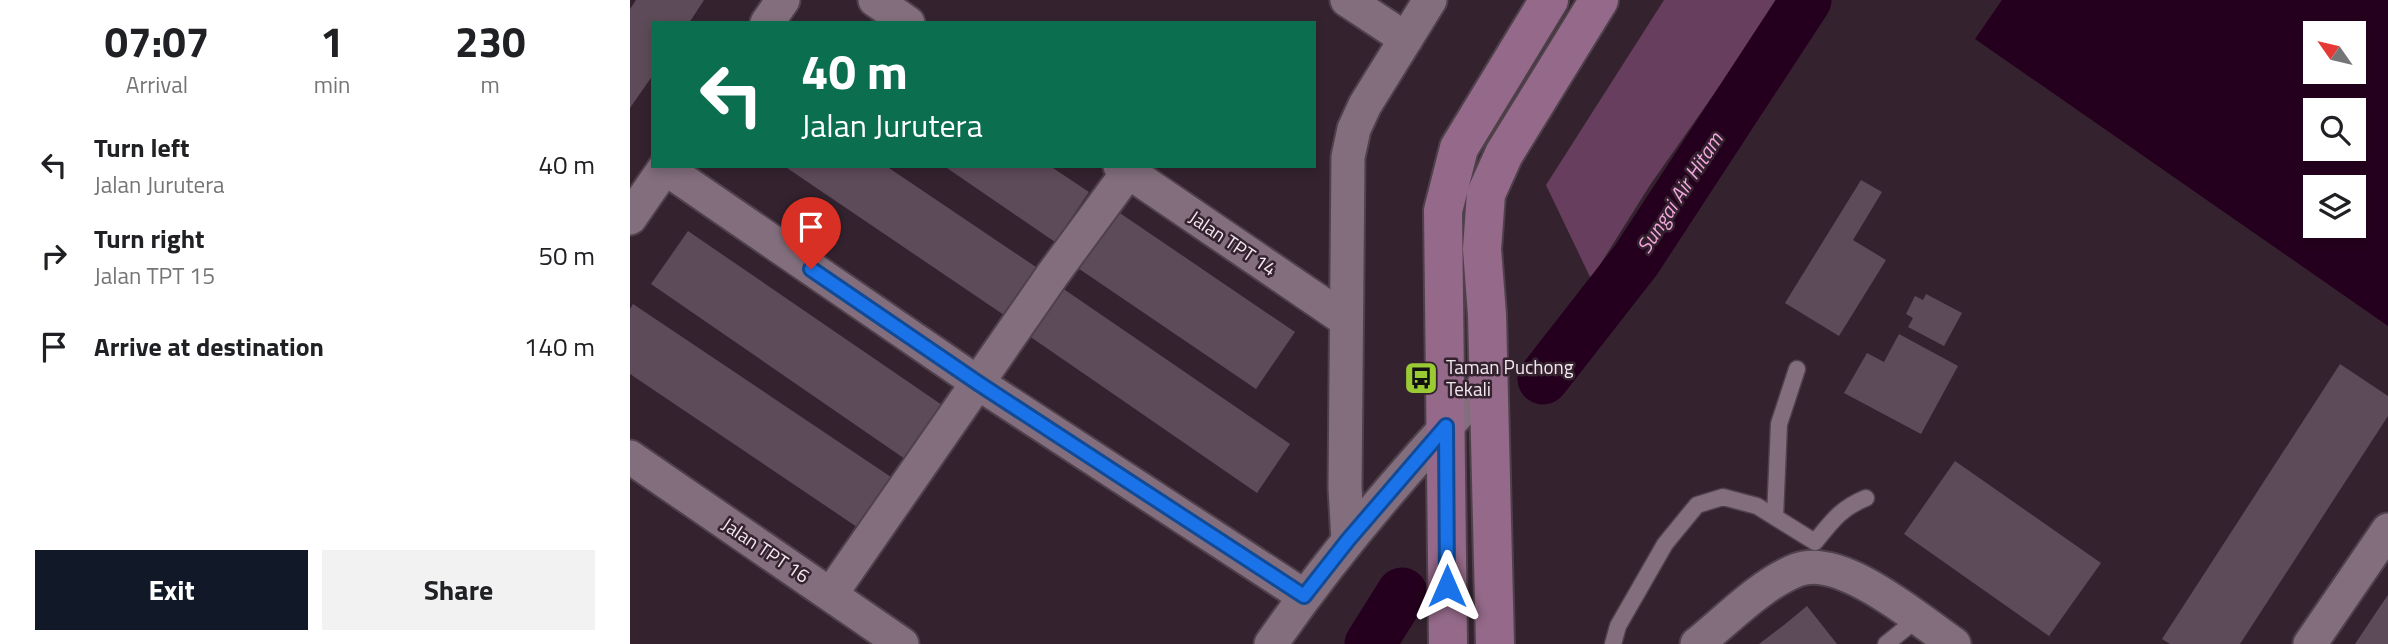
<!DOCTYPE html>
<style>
:root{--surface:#fff;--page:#f2f2f2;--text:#202124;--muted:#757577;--accent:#111827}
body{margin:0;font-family:"Titillium Web",sans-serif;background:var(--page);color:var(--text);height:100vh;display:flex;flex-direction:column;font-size:26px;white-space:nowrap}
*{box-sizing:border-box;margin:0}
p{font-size:23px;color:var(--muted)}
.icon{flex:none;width:38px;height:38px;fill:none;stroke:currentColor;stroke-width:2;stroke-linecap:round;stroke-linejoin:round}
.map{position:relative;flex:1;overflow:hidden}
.sheet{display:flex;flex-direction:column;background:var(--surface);width:630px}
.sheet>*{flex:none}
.guide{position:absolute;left:21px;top:21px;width:665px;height:147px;border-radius:0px;box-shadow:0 4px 10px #0003;background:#0b6e4f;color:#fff;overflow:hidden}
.needle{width:46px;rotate:304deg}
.controls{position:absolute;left:1673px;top:21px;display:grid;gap:14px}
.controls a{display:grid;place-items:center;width:63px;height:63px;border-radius:0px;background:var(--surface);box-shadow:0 4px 10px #0003;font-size:35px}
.pin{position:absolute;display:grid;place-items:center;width:60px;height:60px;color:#fff;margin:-72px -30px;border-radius:50% 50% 50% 0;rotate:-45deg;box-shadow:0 0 7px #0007}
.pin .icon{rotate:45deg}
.me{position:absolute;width:77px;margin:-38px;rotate:0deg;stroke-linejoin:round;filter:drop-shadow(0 0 5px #0008)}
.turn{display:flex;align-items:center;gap:24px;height:147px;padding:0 35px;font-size:32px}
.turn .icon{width:91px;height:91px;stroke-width:2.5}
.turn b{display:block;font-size:49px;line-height:60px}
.eta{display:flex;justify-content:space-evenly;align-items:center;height:119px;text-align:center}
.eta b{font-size:42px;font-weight:700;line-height:49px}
.action{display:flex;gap:14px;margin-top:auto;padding:14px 35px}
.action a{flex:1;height:80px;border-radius:0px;background:var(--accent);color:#fff;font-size:28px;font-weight:700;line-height:80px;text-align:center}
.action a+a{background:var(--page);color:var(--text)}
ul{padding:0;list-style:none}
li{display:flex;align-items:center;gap:21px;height:91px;padding:0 35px}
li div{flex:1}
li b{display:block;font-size:26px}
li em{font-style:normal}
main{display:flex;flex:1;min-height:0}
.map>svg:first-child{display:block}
</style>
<main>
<section class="sheet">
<div class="eta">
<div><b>07:07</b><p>Arrival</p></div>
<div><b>1</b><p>min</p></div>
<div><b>230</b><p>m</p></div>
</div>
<ul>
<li><svg class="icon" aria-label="left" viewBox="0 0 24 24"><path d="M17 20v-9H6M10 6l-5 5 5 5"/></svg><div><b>Turn left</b><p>Jalan Jurutera</p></div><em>40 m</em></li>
<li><svg class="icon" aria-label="right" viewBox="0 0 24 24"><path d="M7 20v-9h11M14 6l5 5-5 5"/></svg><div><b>Turn right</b><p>Jalan TPT 15</p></div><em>50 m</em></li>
<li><svg class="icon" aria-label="arrive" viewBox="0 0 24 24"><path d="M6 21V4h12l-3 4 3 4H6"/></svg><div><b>Arrive at destination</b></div><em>140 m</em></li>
</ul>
<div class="action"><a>Exit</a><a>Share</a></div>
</section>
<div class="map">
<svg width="1758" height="644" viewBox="0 0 1758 644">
<rect width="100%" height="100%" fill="#34232f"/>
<path fill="#673e5d" d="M1034,0H1150L1020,185L961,279L916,185Z"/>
<path fill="#25001e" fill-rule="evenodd" d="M1372,0H1758V326L1345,39ZM1685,33H1724V72H1685ZM1685,110H1724V149H1685ZM1685,187H1724V226H1685Z"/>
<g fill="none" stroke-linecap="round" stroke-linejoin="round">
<g stroke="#25001e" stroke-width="51">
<path d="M913,379L1006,260L1176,0"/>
<path d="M740,644L772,593"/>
</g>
</g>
<g fill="#5e4b59">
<path d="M6,0H74L59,23H23V75L0,108V9Z"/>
<path d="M154,166H256L406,267L374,315Z"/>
<path d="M314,166H420L459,192L425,242Z"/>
<path d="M1231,180L1252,192L1223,240L1256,260L1209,336L1155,303Z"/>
<path d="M478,205L665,332L626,389L439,262Z"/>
<path d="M58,231L312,405L275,459L21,284Z"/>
<path d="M422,281L660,444L627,493L389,329Z"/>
<path d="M1296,294L1332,313L1314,346L1278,327L1283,318L1276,314L1285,296L1293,300Z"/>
<path d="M3,304L261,477L227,527L0,374V309Z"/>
<path d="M1269,334L1328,366L1291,434L1214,393L1237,353L1254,362Z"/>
<path d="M1710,364L1758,396V416L1610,644H1540L1532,639Z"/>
<path d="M1325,461L1471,563L1419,636L1274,534Z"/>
<path d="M1758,595V644H1725L1747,611Z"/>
<path d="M1177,606L1207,644H1129L1154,625Z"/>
</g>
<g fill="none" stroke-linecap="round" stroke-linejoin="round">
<g stroke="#4f414b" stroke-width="19">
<g id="lane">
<path d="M1145,517L1149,424L1167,369"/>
<path d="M983,644L988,626L1035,544L1067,505L1093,497L1127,506L1185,542C1202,521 1211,508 1236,498"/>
<path d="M1256,644L1287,619"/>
</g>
</g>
<g stroke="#4f414b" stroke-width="37">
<g id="street">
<path d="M245,0L278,23"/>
<path d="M717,0L776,39"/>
<path d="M137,23L153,0"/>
<path d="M490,166L716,320"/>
<path d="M35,168L348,383L674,596"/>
<path d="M0,218L36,166"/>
<path d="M0,457L272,644"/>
<path d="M718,540L715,488L718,157L724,129L735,105L800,0"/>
<path d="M201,594L423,274L498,172"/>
<path d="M641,644C706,550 780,464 858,382"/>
<path d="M1067,644C1097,620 1131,584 1167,570C1211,553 1289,620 1324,644"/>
<path d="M1680,644L1758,530"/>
</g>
</g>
<g stroke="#4f414b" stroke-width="42">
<g id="secondary">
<path d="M818,644L813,211L829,148L919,0"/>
<path d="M865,644L857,315L852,249L856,194L874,154L969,0"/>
</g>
</g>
<use href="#lane" stroke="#836e7d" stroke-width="16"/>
<use href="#street" stroke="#836e7d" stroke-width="33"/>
<use href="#secondary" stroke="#946989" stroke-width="38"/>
</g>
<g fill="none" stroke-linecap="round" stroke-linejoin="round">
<g stroke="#114b97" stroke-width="18">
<path id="route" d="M181,269L348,383L674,596L718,540L816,426L817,586"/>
</g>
<use href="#route" stroke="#1a73e8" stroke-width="12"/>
</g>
<defs>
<g id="bus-square" transform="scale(1.75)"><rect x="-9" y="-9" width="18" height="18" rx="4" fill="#9acb35" stroke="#34232f"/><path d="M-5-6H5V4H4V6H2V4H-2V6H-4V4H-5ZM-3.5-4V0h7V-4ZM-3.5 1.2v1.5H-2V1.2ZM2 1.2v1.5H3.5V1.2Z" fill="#111"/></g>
</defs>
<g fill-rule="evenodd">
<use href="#bus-square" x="791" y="378"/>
</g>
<g text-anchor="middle" stroke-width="5" stroke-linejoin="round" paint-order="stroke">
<g font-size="19" fill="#f3e7ef" stroke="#34232f">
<text transform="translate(603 243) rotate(34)" y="7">Jalan TPT 14</text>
<text transform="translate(136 550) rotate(34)" y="7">Jalan TPT 16</text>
</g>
<g font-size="19" fill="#f3e7ef" stroke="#34232f" text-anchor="start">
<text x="816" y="374">Taman Puchong<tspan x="816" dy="22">Tekali</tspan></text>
</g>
<g font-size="21" font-style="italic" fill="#f3a6df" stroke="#34232f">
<text transform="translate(1050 193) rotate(-57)" y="7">Sungai Air Hitam</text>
</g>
</g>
</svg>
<div class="controls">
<a><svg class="needle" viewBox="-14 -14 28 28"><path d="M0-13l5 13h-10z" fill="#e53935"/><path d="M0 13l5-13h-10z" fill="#757577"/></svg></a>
<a><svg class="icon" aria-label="search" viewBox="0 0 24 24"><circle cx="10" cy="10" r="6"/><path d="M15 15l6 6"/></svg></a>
<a><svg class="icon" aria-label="layers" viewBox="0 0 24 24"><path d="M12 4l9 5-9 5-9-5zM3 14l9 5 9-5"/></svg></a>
</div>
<div class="pin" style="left:181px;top:269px;background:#d93025"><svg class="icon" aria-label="arrive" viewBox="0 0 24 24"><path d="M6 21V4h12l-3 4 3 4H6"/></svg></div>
<svg class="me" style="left:817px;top:586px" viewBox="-20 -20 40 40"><path d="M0-17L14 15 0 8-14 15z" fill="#1a73e8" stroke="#fff" stroke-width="4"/></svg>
<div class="guide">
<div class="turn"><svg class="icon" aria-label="left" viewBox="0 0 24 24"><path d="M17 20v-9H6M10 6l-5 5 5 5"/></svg><div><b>40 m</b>Jalan Jurutera</div></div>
</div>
</div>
</main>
